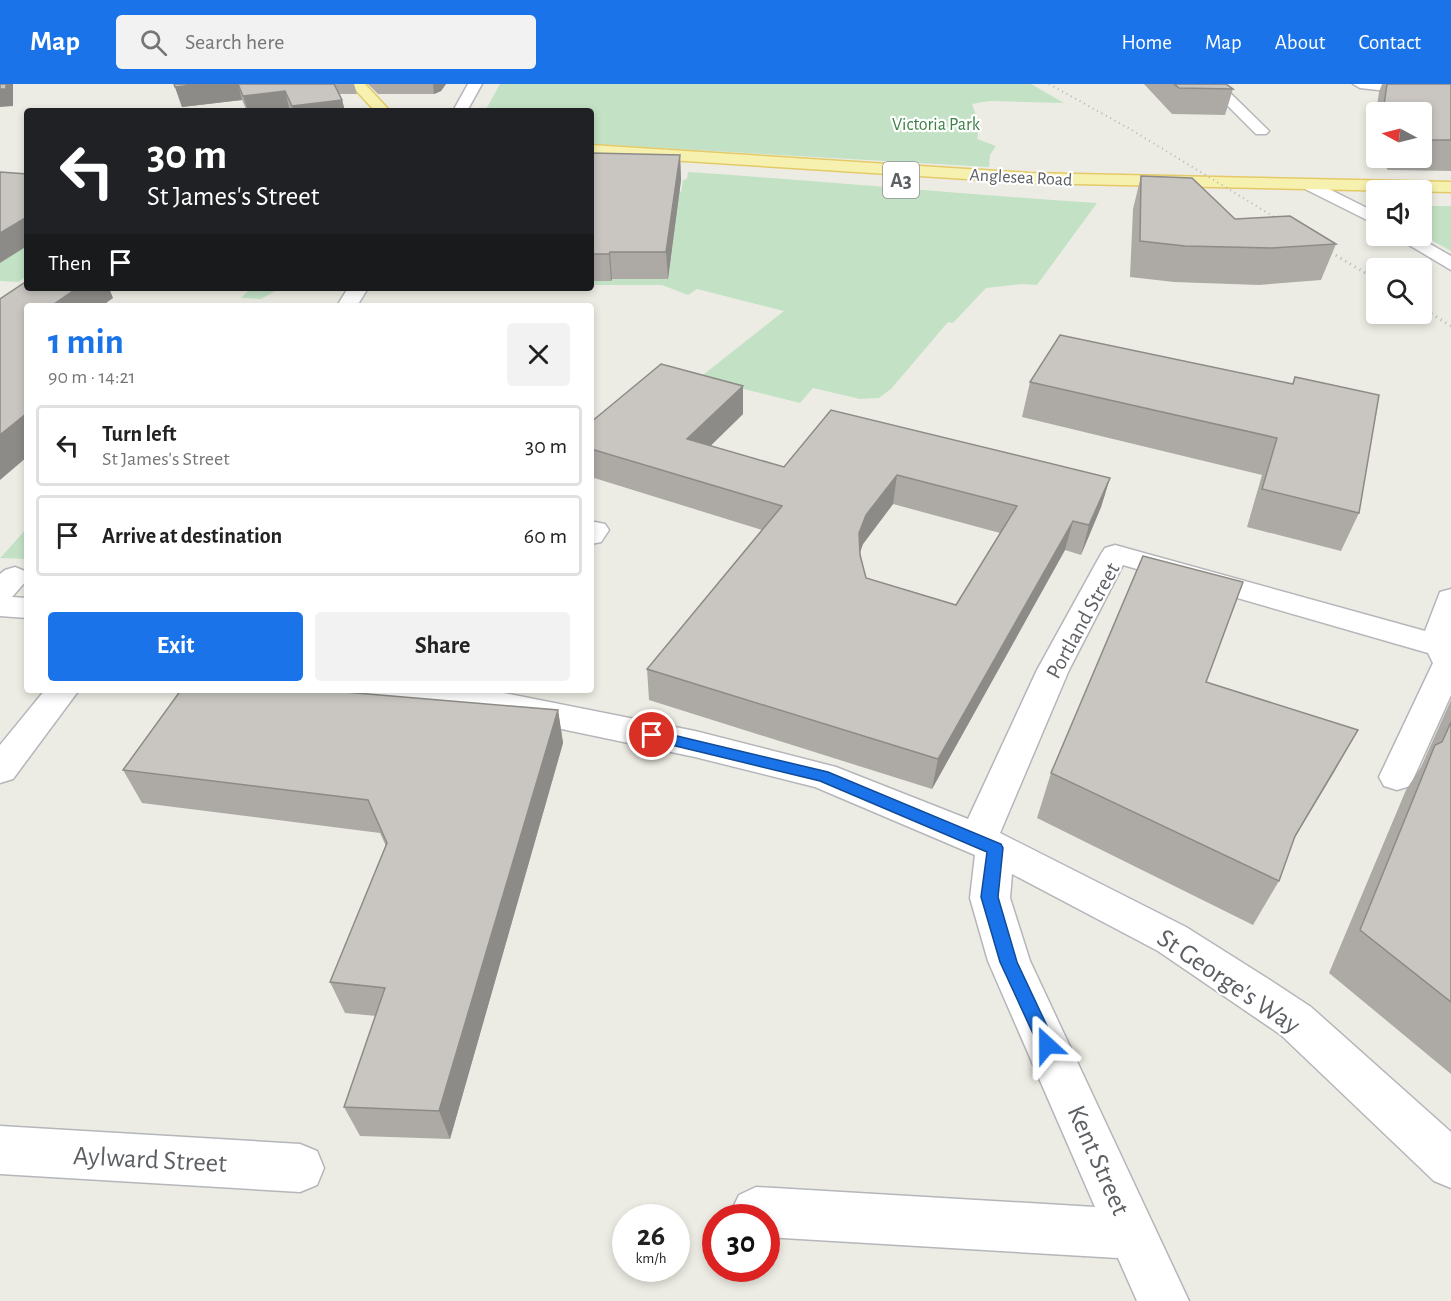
<!DOCTYPE html>
<meta charset="utf-8">
<style>
:root{--surface:#fff;--page:#f2f2f2;--text:#222;--muted:#767676;--line:#e0e0e0;--accent:#1a73e8}
body{margin:0;font-family:"Alegreya Sans",sans-serif;background:var(--page);color:var(--text);height:100vh;display:flex;flex-direction:column;font-size:22px;white-space:nowrap}
*{box-sizing:border-box;margin:0}
p{font-size:20px;color:var(--muted)}
.icon{flex:none;width:33px;height:33px;fill:none;stroke:currentColor;stroke-width:2;stroke-linecap:round;stroke-linejoin:round}
.map{position:relative;flex:1;overflow:hidden}
.panel{position:absolute;left:24px;top:219px;width:570px;height:390px;display:flex;flex-direction:column;background:var(--surface);border-radius:6px;box-shadow:0 3px 9px #0003}
.panel>*{flex:none}
.top-card{position:absolute;left:24px;top:24px;width:570px;height:183px;border-radius:6px;box-shadow:0 3px 9px #0003;background:#202124;color:#fff;overflow:hidden}
.needle{width:39px;rotate:277deg}
.fabs{position:absolute;left:1366px;top:18px;display:grid;gap:12px}
.fabs a{display:grid;place-items:center;width:66px;height:66px;border-radius:6px;background:var(--surface);box-shadow:0 3px 9px #0003;font-size:30px}
.speed{position:absolute;left:612px;top:1120px;display:flex;gap:12px;font-size:30px;font-weight:700;text-align:center}
.speed>*{display:grid;place-content:center;width:78px;height:78px;border-radius:50%;background:var(--surface);box-shadow:0 3px 9px #0003;line-height:1}
.speed small{font-size:15px;font-weight:400}
.speed .limit{border:9px solid #d22;background:#fff;color:#111}
.pin{position:absolute;display:grid;place-items:center;width:51px;height:51px;color:#fff;margin:-26px;border:3px solid #fff;border-radius:50%;box-shadow:0 2px 6px #0007}
.me{position:absolute;width:66px;margin:-33px;rotate:336deg;stroke-linejoin:round;filter:drop-shadow(0 0 4px #0008)}
.turn{display:flex;align-items:center;gap:21px;height:126px;padding:0 24px;font-size:27px}
.turn .icon{width:78px;height:78px;stroke-width:2.5}
.turn b{display:block;font-size:42px;line-height:51px}
.then{display:flex;align-items:center;height:57px;padding:0 24px;background:#0003;gap:12px;font-size:22px}
.round{display:grid;place-items:center;flex:none;width:63px;height:63px;border-radius:6px;background:var(--page)}
.head{display:flex;align-items:center;justify-content:space-between;height:102px;padding:0 24px}
h1{font-size:36px;font-weight:700;line-height:45px;color:var(--accent)}
.cta{display:flex;gap:12px;margin-top:auto;padding:12px 24px}
.cta a{flex:1;height:69px;border-radius:6px;background:var(--accent);color:#fff;font-size:24px;font-weight:700;line-height:69px;text-align:center}
.cta a+a{background:var(--page);color:var(--text)}
ul{padding:0;list-style:none}
li{display:flex;align-items:center;gap:18px;height:81px;margin:0 12px 9px;padding:0 12px;border:3px solid var(--line);border-radius:6px}
li div{flex:1}
li b{display:block;font-size:22px}
li em{font-style:normal}
header{display:flex;align-items:center;gap:36px;box-sizing:border-box;height:84px;padding:0 30px;background:var(--accent);color:#fff}
header strong{font-size:28px}
nav{display:flex;gap:33px;margin-inline-start:auto;font-size:21px}
.search{width:420px;height:54px;background:var(--page);display:flex;align-items:center;gap:15px;box-sizing:border-box;padding:0 21px;border-radius:6px;color:var(--muted);font-size:22px}
.map>svg:first-child{display:block}
</style>
<header>
<strong>Map</strong>
<div class="search"><svg class="icon" aria-label="search" viewBox="0 0 24 24"><circle cx="10" cy="10" r="6"/><path d="M15 15l6 6"/></svg>Search here</div>
<nav><a>Home</a><a>Map</a><a>About</a><a>Contact</a></nav>
</header>
<div class="map">
<svg width="1451" height="1217" viewBox="0 0 1451 1217">
<rect width="100%" height="100%" fill="#edece4"/>
<g fill="#c3e2c5">
<path d="M500,0H1031L1064,19L990,17L972,20L980,42L977,55L996,62L990,71L989,83L591,60V27H485Z"/>
<path d="M688,88C824,97 960,110 1097,119L1037,201L1022,200L986,204L953,239L948,238L891,305L879,314L860,315L813,304L800,319L699,294L784,227L697,205L688,211L662,201H591V177L609,108H681L683,96L687,95Z"/>
<path d="M1422,122H1451V167L1422,151Z"/>
<path d="M27,160V192L18,198L0,197V179Z"/>
<path d="M251,204H281L261,215L241,214Z"/>
<path d="M27,444V475L0,474L3,471Z"/>
</g>
<g fill="none" stroke-linecap="round" stroke-linejoin="round">
<g stroke="#b5b6ba" stroke-width="3">
<g id="minor">
<path d="M468,0H482L467,27H453Z"/>
<path d="M1206,0H1221L1266,44L1269,47L1266,50H1256Z"/>
<path d="M1353,0H1398L1451,6V14L1360,4Z"/>
<path d="M1311,96L1377,129V141L1305,105L1303,101Z"/>
<path d="M1394,152H1416L1451,172V186Z"/>
<path d="M348,204H368L357,222H337Z"/>
<path d="M595,438L605,440L609,446L601,458L591,460V439Z"/>
<path d="M1115,461L1425,547L1440,508L1451,505V611L1410,702L1397,706L1384,702L1379,693L1433,579L1428,569L1123,481L1069,586L1000,749L1186,843L1270,896L1311,923L1451,1048V1104L1434,1097L1281,951L1158,867L1012,790L1010,814L1030,877L1189,1217H1137L1118,1174L766,1153V1134H734L731,1128L739,1111L756,1103L1095,1123L988,877L970,814L975,771L815,703L695,673L466,625L346,617L334,614L330,606H489L695,647L836,683L968,735L1037,586L1101,470L1105,464Z"/>
<path d="M15,483L27,488V496L12,513L27,514V534L0,532V490L5,486Z"/>
<path d="M45,606H79L13,695L0,699V661Z"/>
<path d="M0,1042L300,1060L317,1067L324,1084L317,1101L300,1108L0,1090Z"/>
</g>
</g>
<g stroke="#e4ca67" stroke-width="3">
<g id="major">
<path d="M350,0H365L390,27H375Z"/>
<path d="M591,61L1030,89L1451,98V108L1030,99L591,71Z"/>
</g>
</g>
<use href="#minor" fill="#fff" fill-rule="evenodd"/>
<use href="#major" fill="#f7f1b0" fill-rule="evenodd"/>
<path stroke="#b4b5b5" stroke-width="2" stroke-dasharray="1 4" stroke-linecap="butt" d="M1049,0L1130,45L1276,134"/>
<g stroke="#b4b5b5" stroke-width="3" stroke-dasharray="1 4.5" stroke-linecap="butt">
<path d="M1273,133L1287,141"/>
<path d="M1317,160L1377,196"/>
<path d="M1422,224L1451,242"/>
</g>
</g>
<g fill="#adaaa6" fill-rule="evenodd">
<path d="M174,0H354L357,10H339L342,16L345,27H247L242,16L182,23Z"/>
<path d="M368,0H446L441,7L434,10H378Z"/>
<path d="M1144,0H1226L1233,5L1225,31L1172,30Z"/>
<path d="M1382,0H1451V87L1388,86L1371,67L1379,8ZM1377,28H1422V74H1377Z"/>
<path d="M591,69L680,71L681,96L668,195H612L611,197H591Z"/>
<path d="M1141,92L1235,135L1336,160L1321,196L1259,201L1174,198L1130,193L1133,125Z"/>
<path d="M1295,293L1359,429L1341,467L1247,443L1262,391L1022,333L1030,298L1292,300Z"/>
<path d="M743,330L710,362L784,383L1110,394L1101,423L1081,471L1065,466L932,705L649,616L647,585L762,446L591,393V338ZM893,420L1000,449L956,521L866,494L860,468L863,460Z"/>
<path d="M1206,598L1358,646L1294,755L1279,797L1253,841L1037,734L1051,689Z"/>
<path d="M1451,616V990L1329,889L1406,706L1421,683Z"/>
<path d="M558,626L563,659L450,1055L360,1052L344,1023L376,932L345,929L330,898L386,762L380,749L142,719L123,686Z"/>
</g>
<g fill="#8d8b87">
<path d="M6,0H13V22L0,23V5Z"/>
<path d="M200,0H238L242,16L182,23L175,3Z"/>
<path d="M433,0H446L441,7L434,10Z"/>
<path d="M285,7L290,27H248L243,12Z"/>
<path d="M342,16L345,27H294L292,22Z"/>
<path d="M680,71L681,96L668,195L666,168Z"/>
<path d="M27,133V162L0,179V149Z"/>
<path d="M610,168L612,195L611,197L609,170Z"/>
<path d="M77,204H109L113,214L102,222H51Z"/>
<path d="M743,302V330L688,384L687,355Z"/>
<path d="M27,329V373L0,396V351Z"/>
<path d="M897,391L893,420L863,460L856,479L859,449L866,431Z"/>
<path d="M1110,394L1101,423L1081,471L1089,441Z"/>
<path d="M1073,437L1065,466L932,705L938,675Z"/>
<path d="M558,626L563,659L450,1055L439,1027Z"/>
<path d="M1358,646L1333,690L1269,796L1295,752Z"/>
</g>
<g fill="#c9c6c1" stroke="#8d8b87" stroke-width="1.5" fill-rule="evenodd">
<rect x="0" y="0" width="6" height="5"/>
<path d="M174,0H200L175,3Z"/>
<path d="M238,0H334L342,16L292,22L285,7L243,12Z"/>
<path d="M1174,0H1226L1233,5L1179,4Z"/>
<path d="M1387,0H1451V56H1422V28H1383Z"/>
<path d="M591,69L680,71L666,168H610L609,170H591Z"/>
<path d="M0,88L27,90V133L0,149Z"/>
<path d="M1141,92L1192,94L1235,135L1290,132L1336,160L1272,164L1185,162L1140,157Z"/>
<path d="M27,197V204H77L51,222H27V329L0,351V215Z"/>
<path d="M1060,251L1293,300L1295,293L1379,311L1359,429L1262,405L1277,354L1030,298Z"/>
<path d="M661,280L743,302L687,355L784,383L831,326L1110,394L1089,441L1073,437L938,675L647,585L782,422L591,365V338ZM897,391L1017,422L956,521L866,494L860,471L859,449L866,431Z"/>
<path d="M1143,472L1243,498L1206,598L1358,646L1295,752L1279,797L1051,689Z"/>
<path d="M181,606H321L558,626L439,1027L344,1023L385,904L330,898L387,759L368,716L123,686Z"/>
<path d="M1451,638V918L1360,846L1435,661L1442,658Z"/>
</g>
<path fill="#1a73e8" stroke="#114b97" stroke-width="1.5" d="M652,646L828,688L1001,760L1003,764L998,813L1017,878L1056,961L1053,967L1047,970L1041,967L1000,878L981,813L987,768L820,697L647,655L645,651Z"/>
<g text-anchor="middle" stroke-width="4.5" stroke-linejoin="round" paint-order="stroke">
<g font-size="18" fill="#3d8145" stroke="#fff">
<text x="936" y="46">Victoria Park</text>
</g>
<g font-size="18" fill="#5c5f63" stroke="#fff">
<text transform="translate(1021 93) rotate(3)" y="6">Anglesea Road</text>
</g>
<rect fill="#fff" stroke="#8d8f92" stroke-width="1.5" x="883" y="78" width="36" height="36" rx="4.5"/>
<g font-size="21" font-weight="bold" fill="#5c5f63">
<text x="901" y="103">A3</text>
</g>
<g font-size="22" fill="#5c5f63" stroke="#fff">
<text transform="translate(1082 536) rotate(-61)" y="8">Portland Street</text>
</g>
<g font-size="27" fill="#5c5f63" stroke="#fff">
<text transform="translate(1229 897) rotate(34)" y="9">St George's Way</text>
<text transform="translate(150 1075) rotate(3)" y="9">Aylward Street</text>
<text transform="translate(1099 1076) rotate(66)" y="9">Kent Street</text>
</g>
</g>
</svg>
<div class="fabs">
<a><svg class="needle" viewBox="-14 -14 28 28"><path d="M0-13l5 13h-10z" fill="#e53935"/><path d="M0 13l5-13h-10z" fill="#767676"/></svg></a>
<a><svg class="icon" aria-label="sound" viewBox="0 0 24 24"><path d="M4 9h4l5-4v14l-5-4H4zM17 9q2 3 0 6"/></svg></a>
<a><svg class="icon" aria-label="search" viewBox="0 0 24 24"><circle cx="10" cy="10" r="6"/><path d="M15 15l6 6"/></svg></a>
</div>
<div class="speed"><div>26<small>km/h</small></div><div class="limit">30</div></div>
<div class="pin" style="left:652px;top:651px;background:#d93025"><svg class="icon" aria-label="arrive" viewBox="0 0 24 24"><path d="M6 21V4h12l-3 4 3 4H6"/></svg></div>
<svg class="me" style="left:1047px;top:961px" viewBox="-20 -20 40 40"><path d="M0-17L14 15 0 8-14 15z" fill="#1a73e8" stroke="#fff" stroke-width="4"/></svg>
<div class="top-card">
<div class="turn"><svg class="icon" aria-label="left" viewBox="0 0 24 24"><path d="M17 20v-9H6M10 6l-5 5 5 5"/></svg><div><b>30 m</b>St James's Street</div></div>
<div class="then">Then<svg class="icon" aria-label="arrive" viewBox="0 0 24 24"><path d="M6 21V4h12l-3 4 3 4H6"/></svg></div>
</div>
<section class="panel">
<div class="head"><div><h1>1 min</h1><p>90 m · 14:21</p></div><a class="round"><svg class="icon" aria-label="close" viewBox="0 0 24 24"><path d="M6 6l12 12M18 6L6 18"/></svg></a></div>
<ul>
<li><svg class="icon" aria-label="left" viewBox="0 0 24 24"><path d="M17 20v-9H6M10 6l-5 5 5 5"/></svg><div><b>Turn left</b><p>St James's Street</p></div><em>30 m</em></li>
<li><svg class="icon" aria-label="arrive" viewBox="0 0 24 24"><path d="M6 21V4h12l-3 4 3 4H6"/></svg><div><b>Arrive at destination</b></div><em>60 m</em></li>
</ul>
<div class="cta"><a>Exit</a><a>Share</a></div>
</section>
</div>
